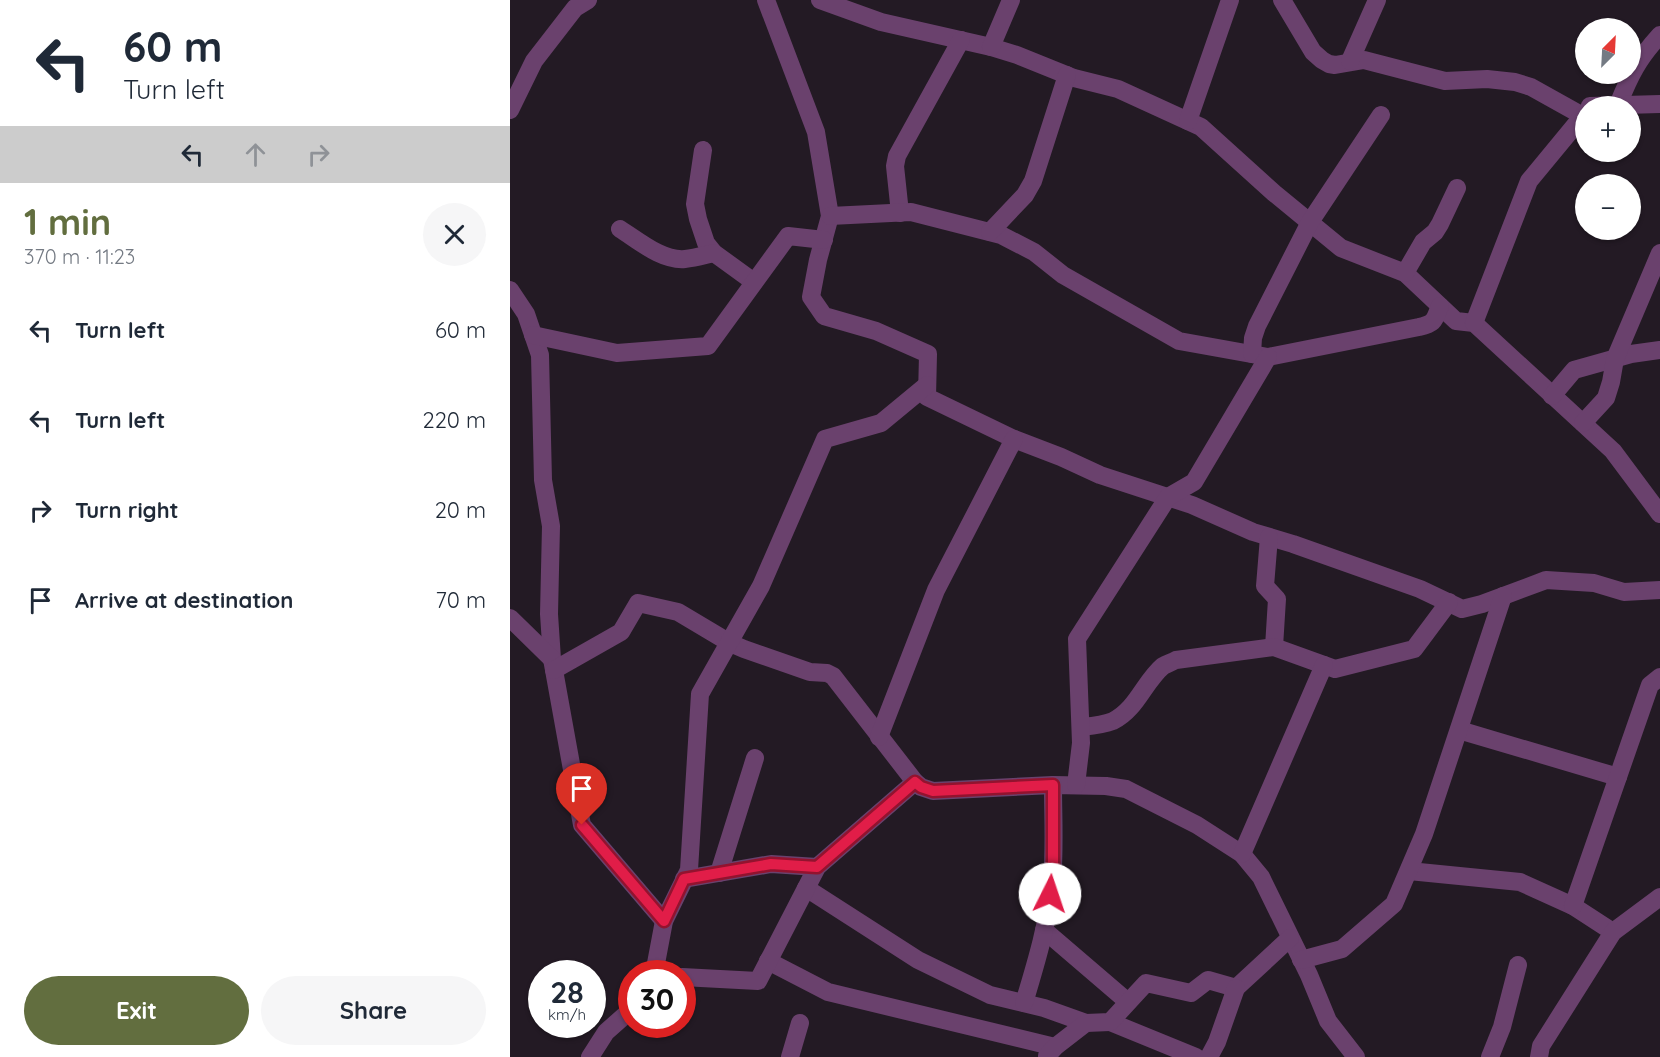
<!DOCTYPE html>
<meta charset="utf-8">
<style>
:root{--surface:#fff;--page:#f6f6f7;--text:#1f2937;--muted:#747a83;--accent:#626e3f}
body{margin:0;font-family:Quicksand,sans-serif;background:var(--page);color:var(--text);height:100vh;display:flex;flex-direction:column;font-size:22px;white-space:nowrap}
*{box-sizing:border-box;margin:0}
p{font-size:20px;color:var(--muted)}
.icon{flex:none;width:33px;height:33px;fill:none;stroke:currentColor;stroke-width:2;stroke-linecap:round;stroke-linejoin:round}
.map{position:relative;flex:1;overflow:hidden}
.sheet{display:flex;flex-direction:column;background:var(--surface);width:510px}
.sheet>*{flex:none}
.guide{background:#fff;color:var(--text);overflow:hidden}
.needle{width:39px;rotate:24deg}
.controls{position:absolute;left:1065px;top:18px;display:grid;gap:12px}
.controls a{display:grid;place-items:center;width:66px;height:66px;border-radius:50%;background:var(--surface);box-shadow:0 2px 4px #0004;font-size:30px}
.speed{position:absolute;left:18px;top:960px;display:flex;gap:12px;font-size:30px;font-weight:700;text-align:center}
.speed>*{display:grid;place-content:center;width:78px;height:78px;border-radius:50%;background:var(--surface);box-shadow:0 2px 4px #0004;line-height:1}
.speed small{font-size:15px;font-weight:400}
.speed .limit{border:9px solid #d22;background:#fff;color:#111}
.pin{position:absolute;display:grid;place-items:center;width:51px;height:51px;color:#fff;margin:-62px -26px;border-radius:50% 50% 50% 0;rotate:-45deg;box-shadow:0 0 6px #0007}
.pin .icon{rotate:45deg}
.me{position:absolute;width:66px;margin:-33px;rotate:4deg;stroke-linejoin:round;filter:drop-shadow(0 0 4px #0008)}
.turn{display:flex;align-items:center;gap:21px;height:126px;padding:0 24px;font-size:27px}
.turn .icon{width:78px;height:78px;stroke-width:2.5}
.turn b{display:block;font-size:42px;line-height:51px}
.lanes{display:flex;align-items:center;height:57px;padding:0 24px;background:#0003;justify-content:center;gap:30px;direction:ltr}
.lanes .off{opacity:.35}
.round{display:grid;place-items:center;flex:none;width:63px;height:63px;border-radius:32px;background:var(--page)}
.summary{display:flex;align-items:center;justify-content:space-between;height:102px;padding:0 24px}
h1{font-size:36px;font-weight:700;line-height:45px;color:var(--accent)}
.button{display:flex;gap:12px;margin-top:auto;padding:12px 24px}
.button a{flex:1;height:69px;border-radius:36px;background:var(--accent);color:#fff;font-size:24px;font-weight:700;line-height:69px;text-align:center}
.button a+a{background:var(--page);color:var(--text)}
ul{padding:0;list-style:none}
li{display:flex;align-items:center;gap:18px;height:90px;padding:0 24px}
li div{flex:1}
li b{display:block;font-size:22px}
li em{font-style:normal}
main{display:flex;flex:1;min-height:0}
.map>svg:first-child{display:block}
</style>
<main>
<section class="sheet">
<div class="guide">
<div class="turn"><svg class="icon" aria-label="left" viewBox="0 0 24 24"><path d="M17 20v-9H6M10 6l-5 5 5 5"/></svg><div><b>60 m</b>Turn left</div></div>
<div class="lanes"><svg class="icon" aria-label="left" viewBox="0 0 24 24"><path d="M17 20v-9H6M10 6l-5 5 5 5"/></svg><svg class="icon off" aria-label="ahead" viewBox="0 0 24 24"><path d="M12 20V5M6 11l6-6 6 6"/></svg><svg class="icon off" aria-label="right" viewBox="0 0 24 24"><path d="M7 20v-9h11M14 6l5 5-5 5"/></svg></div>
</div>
<div class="summary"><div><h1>1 min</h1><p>370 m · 11:23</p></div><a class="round"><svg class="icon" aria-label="close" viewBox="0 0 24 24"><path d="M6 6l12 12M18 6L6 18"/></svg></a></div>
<ul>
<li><svg class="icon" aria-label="left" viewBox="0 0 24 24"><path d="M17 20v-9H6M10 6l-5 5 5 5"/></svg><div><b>Turn left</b></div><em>60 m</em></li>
<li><svg class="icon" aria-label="left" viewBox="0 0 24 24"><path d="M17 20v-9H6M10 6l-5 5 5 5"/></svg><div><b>Turn left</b></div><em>220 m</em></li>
<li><svg class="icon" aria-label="right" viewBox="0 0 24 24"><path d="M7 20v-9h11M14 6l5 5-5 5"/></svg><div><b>Turn right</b></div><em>20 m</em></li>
<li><svg class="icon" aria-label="arrive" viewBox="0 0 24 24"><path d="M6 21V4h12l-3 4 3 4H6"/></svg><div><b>Arrive at destination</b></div><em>70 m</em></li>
</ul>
<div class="button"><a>Exit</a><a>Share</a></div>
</section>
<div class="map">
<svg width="1150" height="1057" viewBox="0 0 1150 1057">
<rect width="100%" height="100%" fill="#231a24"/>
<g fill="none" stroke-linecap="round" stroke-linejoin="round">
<g stroke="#6a416d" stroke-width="18">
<path d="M256,0L306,132L320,216L308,260L301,297L314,316L366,331L418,354L417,397L504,439L551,457L590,475L682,505L743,532L783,544L910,589L952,609L972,604L1036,580L1084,583L1114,592L1150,590"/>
<path d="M310,0L371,22L481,47L507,55L564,78L608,89L691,127L764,193L831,248L895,273L946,321L964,323L1103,451L1150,514"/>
<path d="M772,0L803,52L812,60L819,64L825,65L854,60L935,81L977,79L1005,82L1021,87L1073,116"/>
<path d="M481,47L501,0"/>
<path d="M840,61L867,0"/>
<path d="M1108,105C1120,75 1128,59 1150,35"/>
<path d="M1080,106L1150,104"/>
<path d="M0,110L24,61L65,8L78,0"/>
<path d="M678,121L720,0"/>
<path d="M193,150L185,204L188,219L196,243L204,253L244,282"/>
<path d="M390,213L385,166L387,156L451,40"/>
<path d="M320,216L401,212L491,235L524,252L553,275L669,341L758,357L909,327C925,323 924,321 930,306"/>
<path d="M110,229C129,241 152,261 175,259C185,258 195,255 204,253"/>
<path d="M480,232L515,195L523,181L557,75"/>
<path d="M895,273L913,242L925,232L930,224L947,188"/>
<path d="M0,290L16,314L30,355L33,480L41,526L39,614L42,659L72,825L154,921"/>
<path d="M964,323L1019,181L1076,112"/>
<path d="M23,335L107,353L198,346L278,236L314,240"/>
<path d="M742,354L743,338L747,326L800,222L871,115"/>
<path d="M1042,396L1064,370L1121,354L1150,350"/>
<path d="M1073,423L1096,398L1101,382L1105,359L1150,253"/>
<path d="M759,537L755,586L767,599L764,647"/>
<path d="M0,618L42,659"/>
<path d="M44,670L111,632L128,603L168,612L220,643L234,649L300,672L317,673L323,676L405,782L411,787L423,791L543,785L596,786L616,789L687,825L732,854L751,877L799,975L818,1021L846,1057"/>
<path d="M571,727C581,726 593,725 603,721C627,709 634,682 653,666C657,664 662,662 666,660L764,647L825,669L904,649L939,602"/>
<path d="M949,730L1108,777"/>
<path d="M369,737L426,590L504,439"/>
<path d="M566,785L571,743L567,639L658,497L684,482L758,357"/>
<path d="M732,854L814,665"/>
<path d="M899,871L1010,882L1063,906L1103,932"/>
<path d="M209,873L245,758"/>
<path d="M174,879L261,864L307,867"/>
<path d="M296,888L408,960L480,995L534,1008L576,1023"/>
<path d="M1063,906L1140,685L1150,677"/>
<path d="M534,930L618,1002"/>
<path d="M791,960L832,949L884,904L914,834L993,596"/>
<path d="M258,961L318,992L545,1047"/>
<path d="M144,974L154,921L179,870L190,694L251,586L315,439L371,423L417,385"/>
<path d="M172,977L248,981L307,867L405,782"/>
<path d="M514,1003C526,963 538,924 542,882C545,850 543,817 543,785"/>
<path d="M600,1022L686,1057"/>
<path d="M537,1056L545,1047L576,1023L600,1022L636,983L681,993L698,980L726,988L780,938"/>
<path d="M80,1057L96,1032L122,1009"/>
<path d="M280,1057L290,1023"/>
<path d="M699,1057L707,1042L726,988"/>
<path d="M980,1057L992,1027L1008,965"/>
<path d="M1029,1057L1031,1046L1103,932L1150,897"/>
</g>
</g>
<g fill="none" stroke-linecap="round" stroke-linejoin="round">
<g stroke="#92132f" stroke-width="15">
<path id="route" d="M72,825L154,921L174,879L261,864L307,867L405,782L411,787L423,791L543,785V870L540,894"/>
</g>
<use href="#route" stroke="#e11d48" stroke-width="10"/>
</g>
</svg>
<div class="controls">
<a><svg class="needle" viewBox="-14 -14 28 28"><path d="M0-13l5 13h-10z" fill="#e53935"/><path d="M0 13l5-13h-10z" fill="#747a83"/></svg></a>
<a>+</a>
<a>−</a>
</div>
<div class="speed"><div>28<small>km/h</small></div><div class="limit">30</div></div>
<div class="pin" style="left:72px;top:825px;background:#d93025"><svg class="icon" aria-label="arrive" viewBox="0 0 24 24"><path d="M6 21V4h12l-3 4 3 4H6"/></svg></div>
<svg class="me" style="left:540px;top:894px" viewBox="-20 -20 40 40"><circle r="19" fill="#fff"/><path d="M0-13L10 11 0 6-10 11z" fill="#e11d48"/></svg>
</div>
</main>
